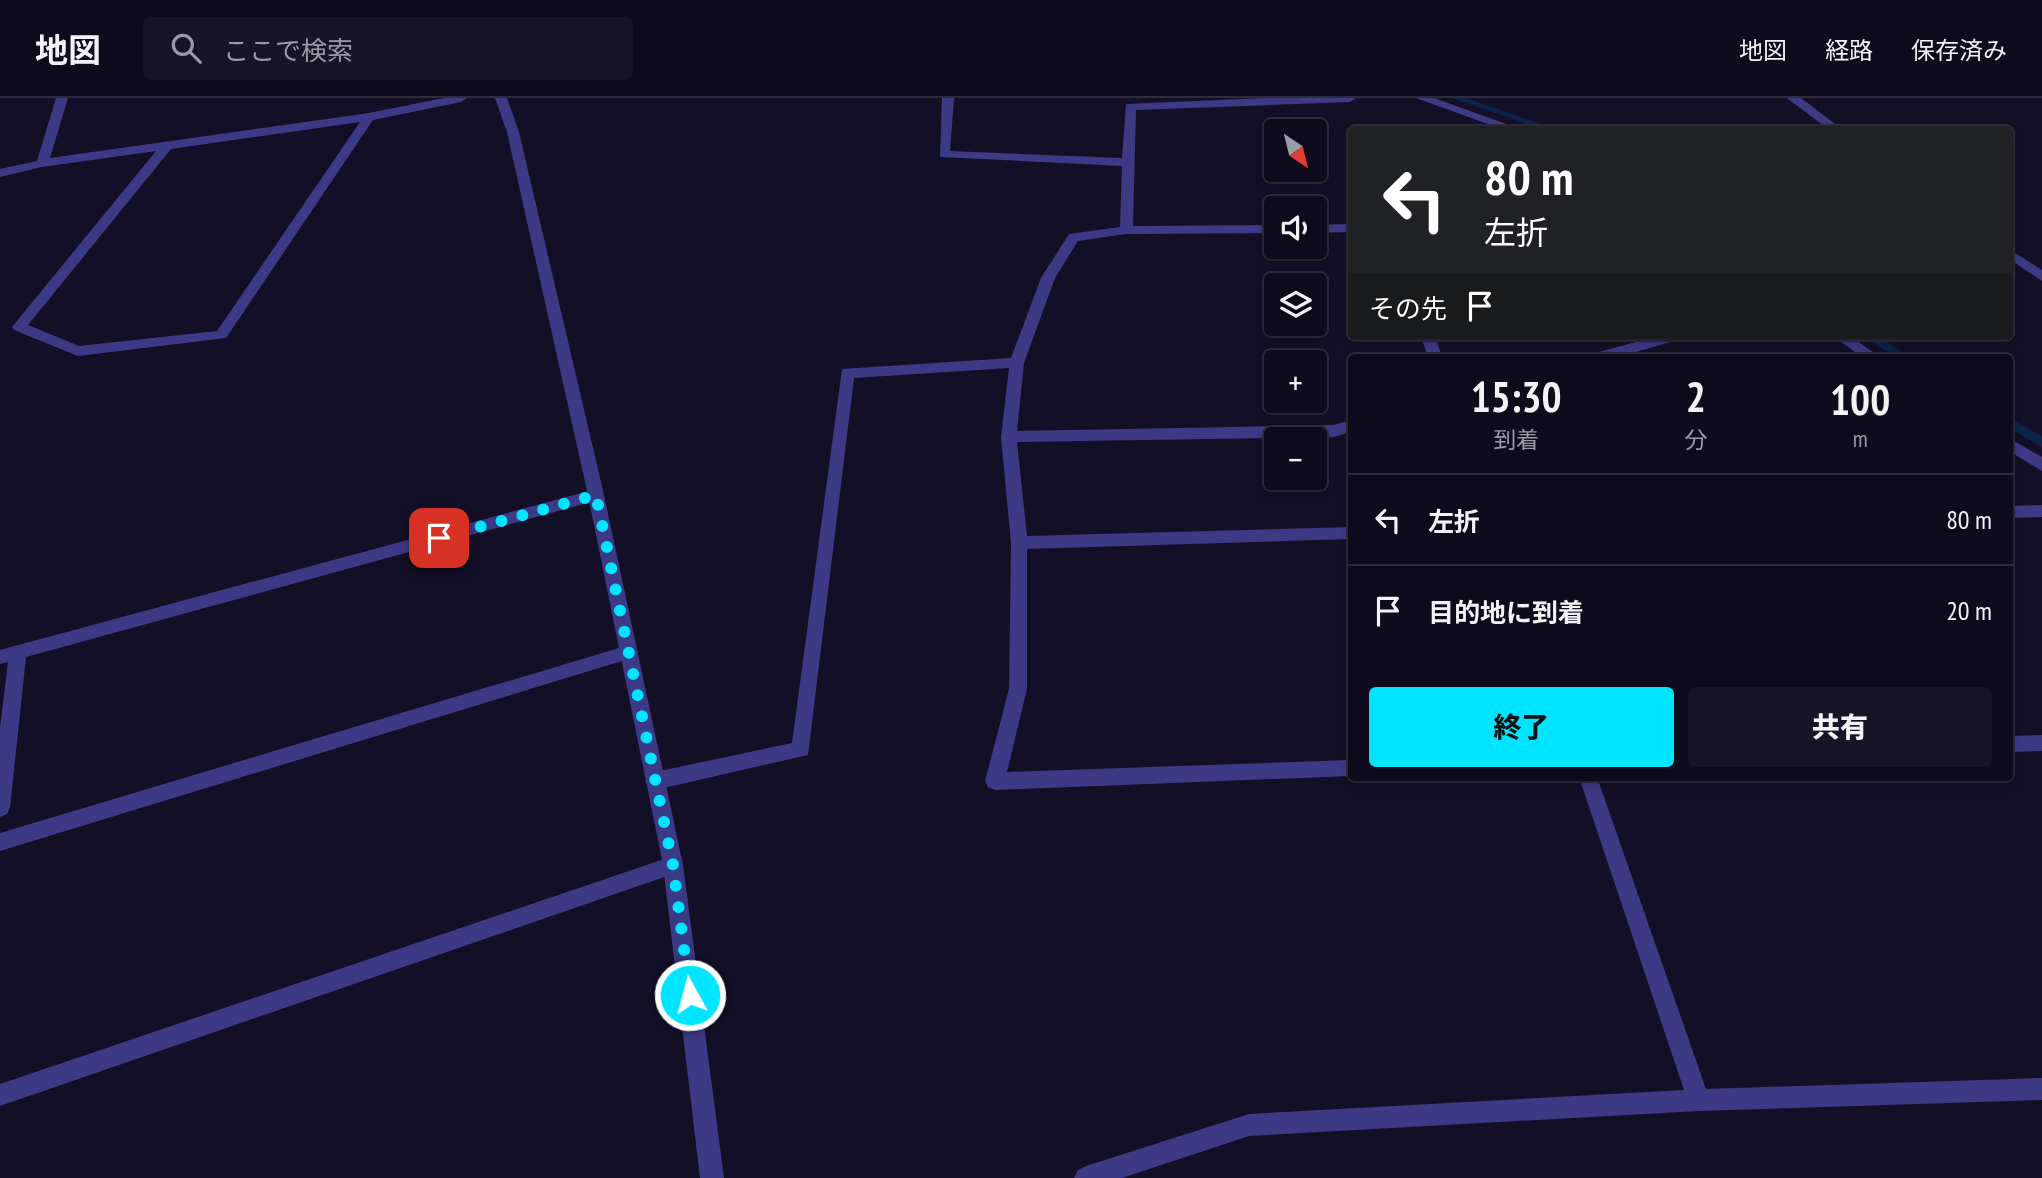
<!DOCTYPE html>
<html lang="ja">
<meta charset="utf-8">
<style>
:root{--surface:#0e0b1c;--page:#171425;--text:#f1f3f6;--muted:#9b9ba3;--line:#2e2b3b;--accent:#00e5ff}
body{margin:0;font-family:"PT Sans Narrow","Noto Sans JP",sans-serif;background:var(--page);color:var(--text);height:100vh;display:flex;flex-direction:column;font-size:26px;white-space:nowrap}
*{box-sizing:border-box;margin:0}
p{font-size:23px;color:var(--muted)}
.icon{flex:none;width:38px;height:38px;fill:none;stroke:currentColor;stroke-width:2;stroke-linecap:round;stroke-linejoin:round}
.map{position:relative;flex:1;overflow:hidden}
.details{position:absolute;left:1348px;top:256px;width:665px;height:427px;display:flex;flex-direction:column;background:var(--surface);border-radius:7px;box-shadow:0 4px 10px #0003,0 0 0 2px var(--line)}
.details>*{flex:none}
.banner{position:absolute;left:1348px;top:28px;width:665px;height:214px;border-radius:7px;box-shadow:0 4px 10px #0003,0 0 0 2px var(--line);background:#202124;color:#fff;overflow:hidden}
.needle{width:46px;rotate:145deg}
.fabs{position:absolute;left:1264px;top:21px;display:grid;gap:14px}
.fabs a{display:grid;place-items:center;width:63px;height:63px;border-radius:7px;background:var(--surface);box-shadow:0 4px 10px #0003,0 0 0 2px var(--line);font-size:35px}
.pin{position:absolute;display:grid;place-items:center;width:60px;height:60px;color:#fff;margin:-30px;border-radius:14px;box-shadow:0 4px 10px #0006}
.me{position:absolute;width:77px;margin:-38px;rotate:353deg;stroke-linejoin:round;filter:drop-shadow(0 0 5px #0008)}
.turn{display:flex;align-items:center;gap:24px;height:147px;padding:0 21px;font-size:32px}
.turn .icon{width:91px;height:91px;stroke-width:2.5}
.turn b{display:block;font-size:49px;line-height:60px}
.then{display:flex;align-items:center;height:66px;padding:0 21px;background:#0003;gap:14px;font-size:26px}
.eta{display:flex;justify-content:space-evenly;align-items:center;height:119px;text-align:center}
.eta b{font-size:42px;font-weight:800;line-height:49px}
.button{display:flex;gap:14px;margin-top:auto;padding:14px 21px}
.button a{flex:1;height:80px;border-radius:7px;background:var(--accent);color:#111;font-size:28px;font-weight:800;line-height:80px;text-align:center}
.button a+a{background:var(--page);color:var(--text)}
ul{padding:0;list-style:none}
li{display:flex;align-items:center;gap:21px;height:91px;padding:0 21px;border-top:2px solid var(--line)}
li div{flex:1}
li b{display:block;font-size:26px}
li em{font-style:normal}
header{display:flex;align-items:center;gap:42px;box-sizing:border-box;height:98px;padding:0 35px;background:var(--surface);border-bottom:2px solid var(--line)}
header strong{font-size:33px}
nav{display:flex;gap:38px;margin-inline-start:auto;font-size:24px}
.search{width:490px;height:63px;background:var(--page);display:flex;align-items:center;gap:18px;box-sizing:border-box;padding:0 24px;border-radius:7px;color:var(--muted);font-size:26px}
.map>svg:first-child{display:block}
</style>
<header>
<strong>地図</strong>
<div class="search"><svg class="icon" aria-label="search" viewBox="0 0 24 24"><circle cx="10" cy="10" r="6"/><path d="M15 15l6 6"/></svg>ここで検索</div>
<nav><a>地図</a><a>経路</a><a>保存済み</a></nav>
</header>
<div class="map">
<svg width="2042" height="1080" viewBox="0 0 2042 1080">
<rect width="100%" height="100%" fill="#130f26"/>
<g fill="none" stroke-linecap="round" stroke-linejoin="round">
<g fill="#0c2248" fill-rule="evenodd">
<path d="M1452,0H1466L1559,32H1544Z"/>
<path d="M1864,238H1878L1910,259H1895Z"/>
<path d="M2009,320L2042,338V349L2009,330Z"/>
</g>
<g fill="#3d3a85" fill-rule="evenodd">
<path d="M56,0H68L50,60L369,15L444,0H467L461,4L373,22L226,240L78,258L14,232L12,229L156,53L42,69L0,79V71L37,63ZM360,24L217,233L79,248L28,227L171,51Z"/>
<path d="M942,0H954L950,53L1122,60L1126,6L1264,0H1356L1350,4L1136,12L1133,128L1276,127V135L1126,136L1078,143L1055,180L1024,265L1017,333L1334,327L1351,322V334L1334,339L1017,344L1027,438L1351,429V441L1027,451V591L1007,674L1351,662V678L995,692L988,689L985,683L1009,591L1011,445L1001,339L1009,270L854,280L808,657L655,692L648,689L645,683L648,677L655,674L792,645L842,271L1011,260L1041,180L1069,136L1120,129L1122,68L940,59Z"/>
<path d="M1416,0H1434L1523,32H1504Z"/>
<path d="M1787,0H1801L1843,32H1829Z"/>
<path d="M1351,126V134L1314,135V127Z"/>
<path d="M2009,151L2042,172V183L2009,161Z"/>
<path d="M1421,238H1435L1442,259H1428Z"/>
<path d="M1658,238H1683L1681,241L1618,259H1593L1595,255Z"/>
<path d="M1833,238H1850L1880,259H1862Z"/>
<path d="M2009,340L2042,359V373L2009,353Z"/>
<path d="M596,391L602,393L604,397L602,401L26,559L10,710L7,716L0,719V630L8,564L0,566V552Z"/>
<path d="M2042,407V419L2009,420V408Z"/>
<path d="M629,547L635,549L638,554L635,559L0,753V735Z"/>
<path d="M2042,637V653L2009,654V638Z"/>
<path d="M1579,679H1597L1706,991L2042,980V1002L1699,1013L1249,1038L1122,1080H1074L1078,1072L1086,1068L1249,1016L1684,992Z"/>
<path d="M673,758L680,760L683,767L680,774L673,776L0,1008V986Z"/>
</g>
<path fill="#3d3a85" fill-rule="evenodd" d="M495,0H507L519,34L604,397L683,767L724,1080H700L663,767L588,397L507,34Z"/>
</g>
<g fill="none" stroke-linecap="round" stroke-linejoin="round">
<path stroke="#00e5ff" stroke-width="12" stroke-dasharray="0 21.6" d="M439,440L596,397L673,767L690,897"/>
</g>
</svg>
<div class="fabs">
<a><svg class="needle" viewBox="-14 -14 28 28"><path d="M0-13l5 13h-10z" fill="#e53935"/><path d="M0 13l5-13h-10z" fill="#9b9ba3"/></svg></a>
<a><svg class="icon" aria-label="sound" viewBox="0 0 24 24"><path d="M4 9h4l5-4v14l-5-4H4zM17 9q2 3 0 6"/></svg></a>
<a><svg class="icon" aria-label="layers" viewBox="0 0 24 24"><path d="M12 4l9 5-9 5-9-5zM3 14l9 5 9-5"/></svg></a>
<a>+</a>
<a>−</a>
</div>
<div class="pin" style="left:439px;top:440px;background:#d93025"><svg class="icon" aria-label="arrive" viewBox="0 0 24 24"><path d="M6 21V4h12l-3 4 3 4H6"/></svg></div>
<svg class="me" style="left:690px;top:897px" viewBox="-20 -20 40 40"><circle r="17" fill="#00e5ff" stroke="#fff" stroke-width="3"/><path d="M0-11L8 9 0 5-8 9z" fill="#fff"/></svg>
<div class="banner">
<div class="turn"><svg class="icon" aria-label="left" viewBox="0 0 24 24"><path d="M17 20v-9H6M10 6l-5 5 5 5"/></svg><div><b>80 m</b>左折</div></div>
<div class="then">その先<svg class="icon" aria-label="arrive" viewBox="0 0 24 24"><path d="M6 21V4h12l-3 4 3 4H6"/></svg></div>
</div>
<section class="details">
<div class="eta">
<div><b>15:30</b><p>到着</p></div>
<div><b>2</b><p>分</p></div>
<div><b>100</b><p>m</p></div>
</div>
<ul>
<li><svg class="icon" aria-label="left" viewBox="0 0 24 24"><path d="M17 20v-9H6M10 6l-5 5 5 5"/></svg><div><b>左折</b></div><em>80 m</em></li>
<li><svg class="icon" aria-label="arrive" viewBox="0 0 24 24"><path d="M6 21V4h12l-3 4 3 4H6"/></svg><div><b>目的地に到着</b></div><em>20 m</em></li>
</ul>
<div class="button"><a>終了</a><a>共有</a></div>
</section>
</div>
